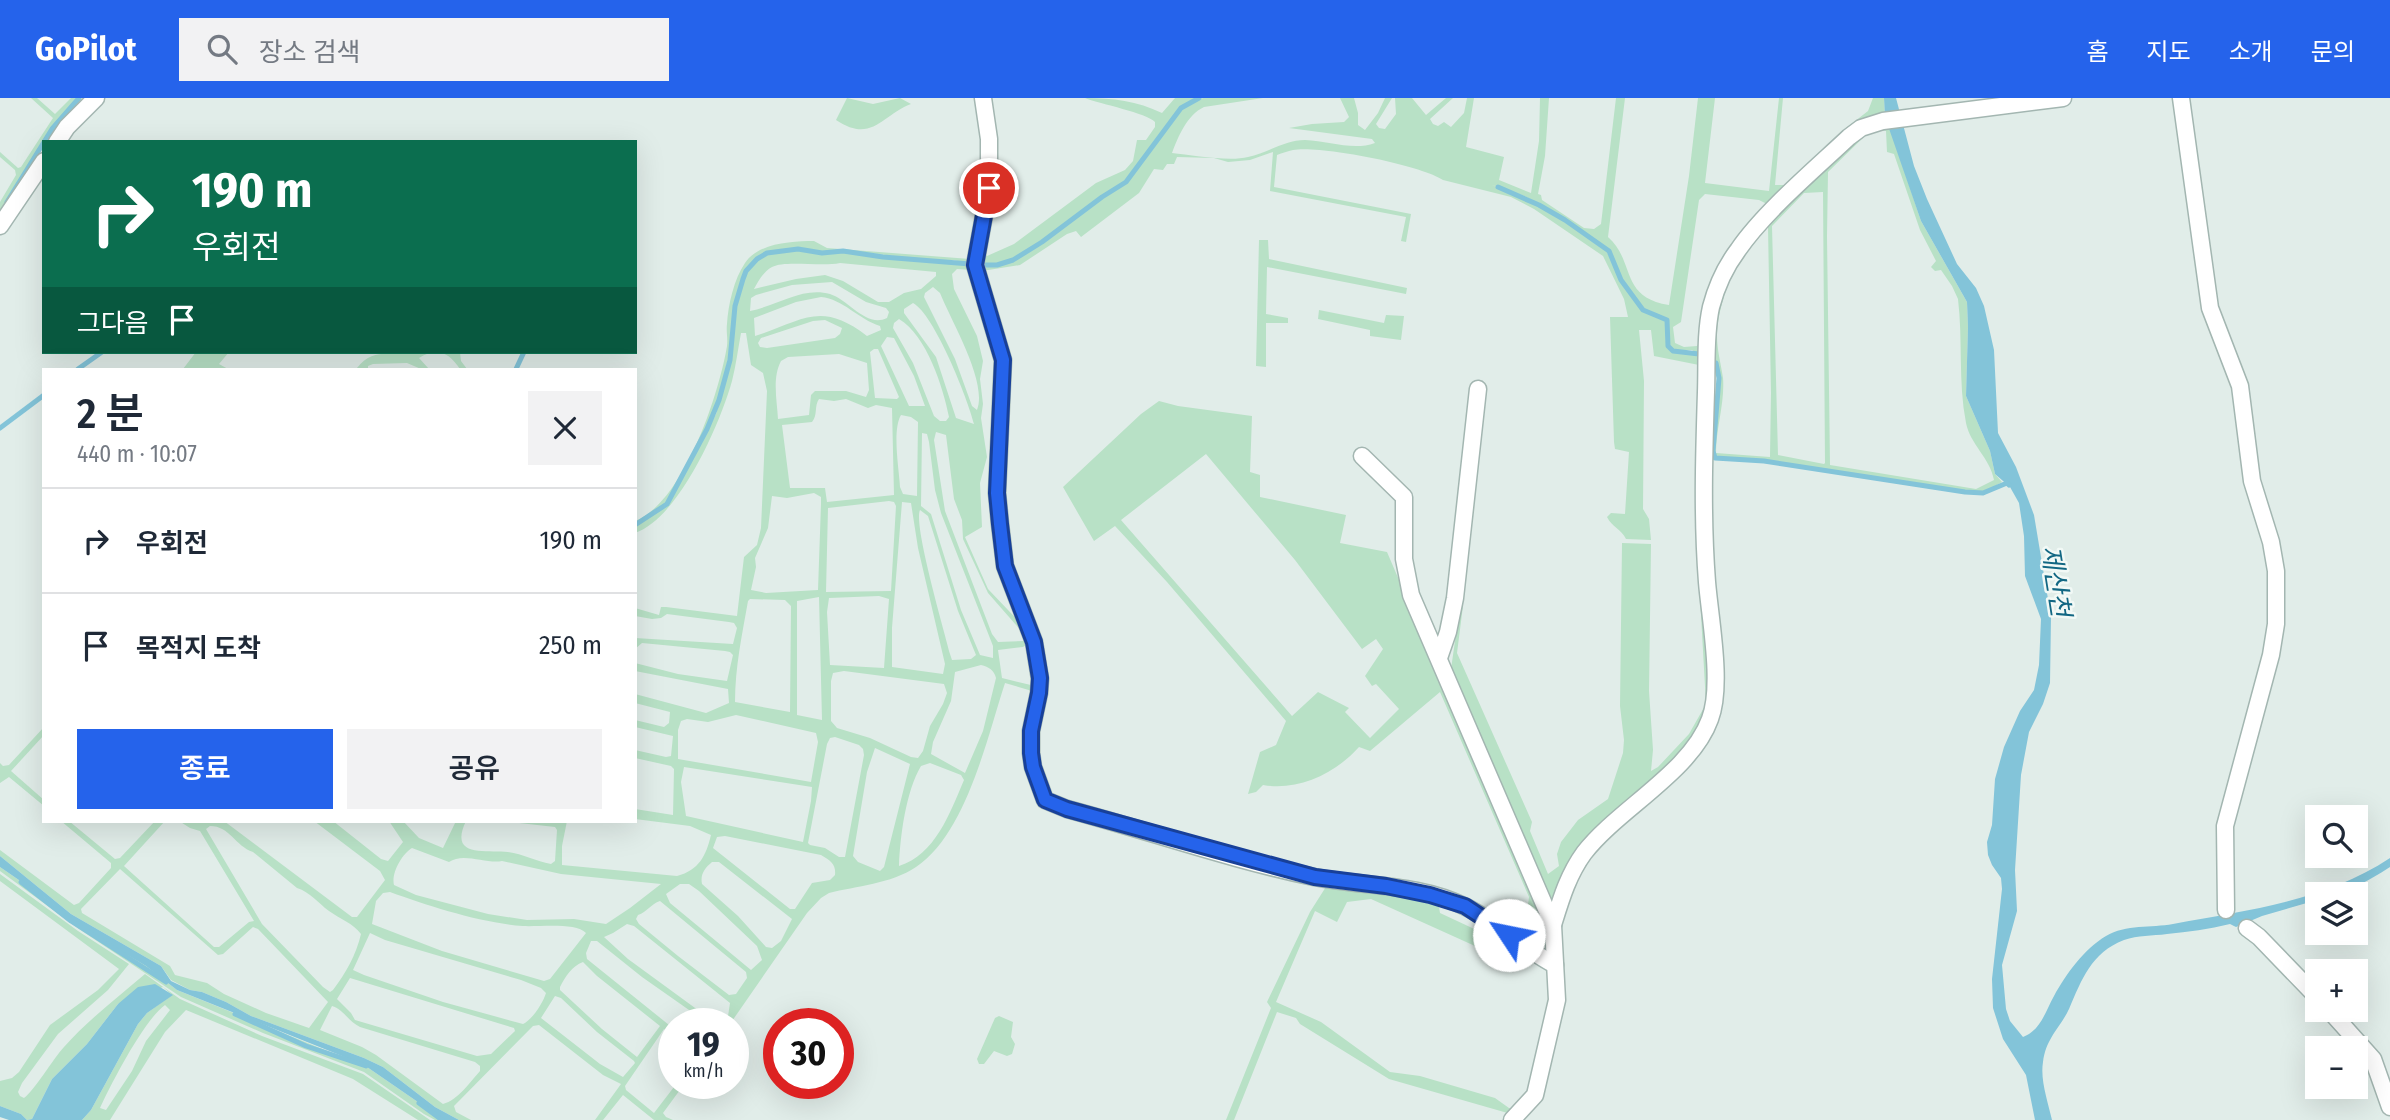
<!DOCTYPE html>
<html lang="ko">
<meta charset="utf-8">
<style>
:root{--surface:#fff;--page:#f2f2f3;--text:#1f2937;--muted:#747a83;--line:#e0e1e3;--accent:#2563eb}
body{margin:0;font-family:"Fira Sans Condensed","Noto Sans KR",sans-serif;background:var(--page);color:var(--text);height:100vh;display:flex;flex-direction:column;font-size:26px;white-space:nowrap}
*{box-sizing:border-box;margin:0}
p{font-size:23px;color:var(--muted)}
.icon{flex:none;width:38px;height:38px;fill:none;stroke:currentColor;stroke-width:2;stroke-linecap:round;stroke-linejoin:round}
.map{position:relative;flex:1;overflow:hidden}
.sheet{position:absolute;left:42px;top:270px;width:595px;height:455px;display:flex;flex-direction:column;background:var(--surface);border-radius:0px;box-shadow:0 7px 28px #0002}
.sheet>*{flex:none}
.guide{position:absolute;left:42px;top:42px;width:595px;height:214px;border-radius:0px;box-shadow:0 7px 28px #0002;background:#0b6e4f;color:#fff;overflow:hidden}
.tools{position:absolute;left:2305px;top:707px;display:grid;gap:14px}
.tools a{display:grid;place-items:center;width:63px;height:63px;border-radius:0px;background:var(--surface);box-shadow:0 7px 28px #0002;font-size:35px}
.speed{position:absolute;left:658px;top:910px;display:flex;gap:14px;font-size:35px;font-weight:700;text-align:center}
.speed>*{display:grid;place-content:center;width:91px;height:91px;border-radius:50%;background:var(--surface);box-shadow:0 7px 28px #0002;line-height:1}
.speed small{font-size:18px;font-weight:400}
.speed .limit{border:10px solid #d22;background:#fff;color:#111}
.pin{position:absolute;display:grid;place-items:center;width:60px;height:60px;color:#fff;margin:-30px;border:4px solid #fff;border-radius:50%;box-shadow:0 2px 7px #0007}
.me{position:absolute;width:77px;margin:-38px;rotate:304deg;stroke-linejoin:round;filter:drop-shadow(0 0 5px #0008)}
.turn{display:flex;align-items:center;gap:24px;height:147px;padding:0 35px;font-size:32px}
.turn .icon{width:91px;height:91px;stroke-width:2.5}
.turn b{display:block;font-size:49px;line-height:60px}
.then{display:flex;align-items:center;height:66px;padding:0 35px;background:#0003;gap:14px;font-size:26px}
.round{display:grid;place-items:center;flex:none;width:74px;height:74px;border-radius:0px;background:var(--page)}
.summary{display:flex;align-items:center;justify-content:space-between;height:119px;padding:0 35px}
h1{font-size:42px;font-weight:600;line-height:52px}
.action{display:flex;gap:14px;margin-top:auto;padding:14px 35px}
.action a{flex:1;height:80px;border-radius:0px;background:var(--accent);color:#fff;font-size:28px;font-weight:600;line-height:80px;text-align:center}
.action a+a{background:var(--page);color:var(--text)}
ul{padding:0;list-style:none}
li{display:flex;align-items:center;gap:21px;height:105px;padding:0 35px;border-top:2px solid var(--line)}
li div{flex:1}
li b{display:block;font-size:26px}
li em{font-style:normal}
header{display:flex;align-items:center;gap:42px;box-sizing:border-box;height:98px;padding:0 35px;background:var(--accent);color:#fff}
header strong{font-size:33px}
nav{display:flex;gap:38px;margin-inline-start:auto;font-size:24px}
.search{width:490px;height:63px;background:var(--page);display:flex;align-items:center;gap:18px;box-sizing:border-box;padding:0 24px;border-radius:0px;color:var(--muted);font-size:26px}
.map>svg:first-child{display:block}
</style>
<header>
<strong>GoPilot</strong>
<div class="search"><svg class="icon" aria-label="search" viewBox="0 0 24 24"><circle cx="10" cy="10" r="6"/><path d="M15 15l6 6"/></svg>장소 검색</div>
<nav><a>홈</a><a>지도</a><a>소개</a><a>문의</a></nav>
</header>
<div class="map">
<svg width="2390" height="1022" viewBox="0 0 2390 1022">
<rect width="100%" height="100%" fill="#e1ede9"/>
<g fill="#b8e1c6" fill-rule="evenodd">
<path d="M31,0H37L55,16L71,0H77L51,30L0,113V104L16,77L15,72L0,59V54L18,70L21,69L53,20Z"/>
<path d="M847,0L873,6L900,0L911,6C882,17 872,46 836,22Z"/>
<path d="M986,0H992L998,65L983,155L987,158L1014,146L1096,85L1125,72L1133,63L1137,42H1146L1155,29V24C1147,15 1100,6 1085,0C1113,0 1137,3 1162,15L1175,0H1196L1180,9L1126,84L1101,98L1041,143L1012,161L996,166H981V168H997L1013,163L1042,145L1103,100L1127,85L1182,11L1191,5L1203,0H1263L1204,9C1187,17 1178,39 1172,55C1192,57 1229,64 1248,59C1267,55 1285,42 1305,42C1329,43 1353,53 1375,45L1372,41L1289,30L1312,26L1344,24L1349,19L1340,0H1354L1358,15V27L1365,32L1378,15L1385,0H1392L1376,26L1379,30L1385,31L1396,16L1395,0H1412L1426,17L1446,0H1453L1430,21L1433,26L1438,28L1444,24L1451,29L1464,15L1467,0H1474L1466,49L1504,59L1499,82L1531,95L1539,43L1540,0H1549L1545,58L1538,96L1541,97L1542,102L1584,130L1594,131L1601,126L1616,0H1625L1608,139C1636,164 1619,199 1669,207L1689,78L1698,0H1715L1705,85L1769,93L1779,0H1783L1775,87H1789L1841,34L1868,13L1873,0H1884L1885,19L1861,28L1848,37C1809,74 1762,110 1733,155C1698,210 1707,264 1703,325C1701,363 1700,399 1701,437L1696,439V367L1699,267L1654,258L1651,232H1639L1644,283L1643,411L1649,421L1651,442L1626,441C1621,431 1612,429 1607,419L1611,415L1625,416L1629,354L1615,351L1614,344L1610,219H1628L1624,201L1603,158L1534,111L1511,99L1443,82C1421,67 1320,47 1293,52C1288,53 1282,55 1277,57L1274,89L1411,116L1406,144L1401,143L1406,119L1270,93L1273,54L1250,62L1228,64L1214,60L1177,59L1174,66H1167L1163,72L1154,71L1139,95L1081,139L1076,133L1067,136L1020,167L982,173L1009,272L1004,348V433L1001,390L1004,316L1008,282L1005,258L978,167L992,87V55ZM1492,87L1522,97L1540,106L1565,121L1610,152L1622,181L1644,211L1668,221L1669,247L1673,252H1692L1700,257L1672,254L1667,248L1666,223L1642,213L1620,182L1607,154L1564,123L1521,99ZM1705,96L1759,102L1765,105L1766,111C1746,137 1722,159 1711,191C1704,209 1707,232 1697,248L1684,249L1675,245L1673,229L1681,224L1699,102Z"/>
<path d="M1872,28L1890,30L1921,123L1967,204L1968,229L1966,298L1990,353L1995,376L2002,384L1983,395L1763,362L1716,359L1714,353L1720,280L1717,265L1711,262L1720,195L1758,133ZM1872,31L1886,33L1887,54L1894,56L1920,132L1936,163L1931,169L1935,173L1941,172L1952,188L1958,201C1963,242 1958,284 1966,325C1970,346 1990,360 1994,382L1976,391L1830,367L1827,138L1828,74ZM1823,94L1825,365L1824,366L1778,357L1772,128L1804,95ZM1768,129L1771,295L1770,359L1716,355C1716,330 1725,304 1723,280C1721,266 1717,252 1717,238C1717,206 1739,146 1768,129Z"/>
<path d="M1259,142H1268L1269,161L1407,190L1406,196L1267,169L1266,216L1288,220V225H1266V269L1256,268Z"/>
<path d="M814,143L827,150L970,161L977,146L975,175L983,200L971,172L957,171L952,176L954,191L977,238L983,263L980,281L983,306L981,320L987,359L980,385L982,429L965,439L988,491L1028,533L1031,543L1023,549L998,552L1002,580L1035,588V599L1032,593L1005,585C987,640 966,736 916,769C891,786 856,788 829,795L821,800L807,815L730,926H722L728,918L730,905L634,828L627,826L613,835L604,839L628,861L717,926H709L642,879L597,843H591L586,855L587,861L674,931V937L664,931L625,988L626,992L654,1015L677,985H685L663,1015L666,1019L673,1022H654L623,997L603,1022H595L621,986L603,977L539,927L533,928L454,1008L456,1014L471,1022H459L435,1009L383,969L364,960L251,918L226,904L202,894L190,892L171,882L161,868L71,816L0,758V752L74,807L79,805L111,770V765L61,723H69L115,761L120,760L155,723H165L124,768L214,849H219L249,824L254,823L200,733L190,730L179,723H224L352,819H357L385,782L380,773L314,723H333L381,761L388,763L403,744L389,723H403L419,740L443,750L456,723H466C448,761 487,751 508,754C523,756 536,763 551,766L555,763L557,732L555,729L501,723H567L562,748V767L677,778C699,772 706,758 711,737L690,728L635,721V711L673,717L674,671L671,668L635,660V652L666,659L671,658L673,638L635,629V622L664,629L669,625L670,614L635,605V596L706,615L729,605L728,591L635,573V565L678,576L727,583L733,557L730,554L725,553L642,545L635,551V540L733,546L737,530L734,525L729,524L667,516L661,520L652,521L635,518V510L659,517L661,509H666L737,518L744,459L757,447L761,430L767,293L763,275L751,267L746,235H741C738,251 736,267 732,283C720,326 679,420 635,435V428L668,407L716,316L731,262L736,208L747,174L758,162L768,156L798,152L822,156L843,154L934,165L971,166L953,162L935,163L843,152L822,154L798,149L767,154L756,160L745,172L734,208L728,261L718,302L706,330L666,405L635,426V423C684,404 719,296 727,248C728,240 726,233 727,226C728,207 734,181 745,165C758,145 792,143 814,143ZM840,165L936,174V178L921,191L904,195L889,204H878L843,183L825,177L796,181L754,191C758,184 763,174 772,169C785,162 821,169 840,165ZM832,184L866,204L886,210L889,214L887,220C866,230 849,202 830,196C803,188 776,208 750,213L751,200L756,197L792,187ZM933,189L940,195C951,223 988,284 977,312L972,308L955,261L924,199L925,195ZM821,199C843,201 858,221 880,228L881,232L867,238C820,202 803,223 755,238L754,220L796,204ZM913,205C934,216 968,301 974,326L956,320L936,259L904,215V211ZM899,221C927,238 943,289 949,319L946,323H940L934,318L913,265L893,230L894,225ZM825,222L842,230L840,236L835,240L767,250L760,249L758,245L761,240L813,223ZM887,239L894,240L914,278L925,308H909L881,248ZM874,251H878L899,299L897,301L875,300L870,254ZM839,256L867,265L869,292L866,299L846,293H815L811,297L809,317L778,321C777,302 772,280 781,263L788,259ZM819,301L834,303L846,301L868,310L876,307L892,310L894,397L827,404L825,390H790L782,327L812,324C818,317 814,308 819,301ZM901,317L911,319L918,324L917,398L903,396L900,389C899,371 892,332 901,317ZM936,334L946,337L954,401L962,422L963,441L988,495L1023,535L1025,539L1023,543L998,544L992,536L945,413L934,342ZM922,335L927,336L929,344L935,392L941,415L993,548V560L980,557L961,512L931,416L921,408ZM814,395L821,399V406L818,492L766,495L751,492L756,469L755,460L768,430L772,398L787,400ZM889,403L894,404L896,408L891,493L826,494L828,410ZM902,404L911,405L918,450L945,566L943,576L892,569V530ZM920,412L928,418L958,513L976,557L971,561L952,562L950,556C944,532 913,426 920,412ZM879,498L889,501L884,570L830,567L827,514L829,500ZM819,499L822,622L797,617V503ZM750,501L785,502L791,508L790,614L735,604C735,569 742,537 748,503ZM981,567C989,569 994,572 996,580L983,633L965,675L931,656L933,644L951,603L955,574ZM844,573L944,586L947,595L943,606L930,628L923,653L918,660L911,659L870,640L837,630L831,623V583L833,575ZM736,617L816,635L818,644L811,684L678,661V632L681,623L687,621L708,624ZM835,639L859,647L863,651L864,657L845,759H839L825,750L810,747L808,745L827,646L830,640ZM875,650L910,666L884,769L880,773L858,764L853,758L867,674ZM930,665L961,677L964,682C950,715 935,757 899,768C900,739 906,693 921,668ZM684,669L812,689L811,703L803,744L686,718L681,684ZM210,728C230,728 235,748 253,754L297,790C310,794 318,805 329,813C340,821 353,825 361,836C356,857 346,875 333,892L330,894L323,889L262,826L206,731ZM725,738L821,757C831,763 836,766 835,777L830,782L812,785L795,811H790L713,750L717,739ZM412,750L449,764C463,754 486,766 502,763L561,776L661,786L630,810L606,826L574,821L527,822L488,816L416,797L394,787C391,775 402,756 412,750ZM712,764H719L792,821L781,843L772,850L766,849L738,818L702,786C700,776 705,770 712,764ZM120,771L218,857L223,856L253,829L258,831L328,904L309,930L266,915L224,896L207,885L175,877L170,868L82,815L81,811ZM680,786H689L699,793L757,848L762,862L751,872L670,805L666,796ZM390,794C429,808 481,825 523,828C539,829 576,824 586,835L550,881L544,883L442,853L372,826L376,803L383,795ZM660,803L746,874L747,880L736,896L729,897L678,858L639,826L636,821L638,817C647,814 651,806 660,803ZM370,835L385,842L521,882L541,890L546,895C543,905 532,922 523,926L443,904L364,877L353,872ZM583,864L597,878L660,928L637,959L602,931L560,892V889C565,879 572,868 583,864ZM350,880L514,930L515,933L491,956L477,958L355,922L351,915L337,901ZM555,898L561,900L597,934L634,963L635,965L623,979L600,966L541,920ZM332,908C342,910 349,924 360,929L475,964L480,968V973C470,984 458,1002 443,1006L376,957L362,949L320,932Z"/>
<path d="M1319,212L1384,225L1386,217L1404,218L1401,242L1370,238V232L1318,221Z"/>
<path d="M196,254H229L219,266L228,271H183Z"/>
<path d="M408,254H460L461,263L467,271H460C449,255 438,248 419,260L429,271H421L407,265L373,266L368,268V271H351L357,270C372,251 386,257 407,256Z"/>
<path d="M1159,303L1178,308L1252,318L1250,374L1260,377V399L1346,417L1340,445L1387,454L1534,797C1539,811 1555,841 1541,851L1485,815L1317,776L1216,748L1317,772L1390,780L1438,790L1480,807L1524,839L1529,799L1440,594L1370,653L1359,649C1335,676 1298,693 1263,687L1256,694L1248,696L1260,654L1276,647L1286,623L1167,484L1115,428L1094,443L1063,389L1141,316ZM1206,356L1295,462L1362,551L1376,541L1383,551L1365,578L1372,588L1376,586L1399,611L1370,640L1345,614L1349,610L1318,594L1292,618L1121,422Z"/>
<path d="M1622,445L1651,446L1649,593L1653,652L1651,673L1658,669L1689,636L1706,606L1697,446L1712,598C1697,649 1653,684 1614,718C1604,727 1590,734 1581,745C1567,763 1560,788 1552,809L1451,571L1460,508H1463L1457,555L1532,724L1530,733L1548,776L1559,768L1557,756L1561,744L1578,722L1608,701L1623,655L1624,642L1620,608Z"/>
<path d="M44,629V637L11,673L44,702V708L9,679L0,685V665L3,668L9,667Z"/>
<path d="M0,769L45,800L62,815L146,868L177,892L367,969L444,1022H435L424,1016L364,974L263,935L181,899L79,831L0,773Z"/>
<path d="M0,776L78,833L129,866L108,892L58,936L22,985L18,994L20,998L24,1000C34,993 53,961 64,949C88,922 118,899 145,876L180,901L262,938L363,976L430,1022H418L353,981L186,912L165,934L110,1022H82L91,1012L138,926L147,915L172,897L163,889L118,906L87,946L52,981L32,1021L27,1022L21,1016L0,1008V983L12,980L19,974L50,927L98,892L119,871L0,783ZM165,907L170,912L146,943L132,973L106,1012L100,1010C111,986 144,922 165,907Z"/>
<path d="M1329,784L1438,803L1440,815L1500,843L1499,850L1492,853L1475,848L1371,801L1347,804L1337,824L1315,813L1276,904L1321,924L1390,974L1420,978L1495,1000L1509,1010L1515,1011L1511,1016L1389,981L1300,926L1296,920L1277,914L1234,1022H1226L1271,910L1267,904L1310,814Z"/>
<path d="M999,918L1013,924L1011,939L1015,946L1012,956L1007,958L994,953L984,966H979L977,961L995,920Z"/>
</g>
<g fill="#83c4d9">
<path d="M1884,0H1896L1914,68L1927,101L1957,166L1976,190L1984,208L1994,252L1998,335L2016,369L2034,417L2051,519L2050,585L2043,606L2029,634L2021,677L2015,772L2017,813L2002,867L2006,911L2010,923L2023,939C2041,932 2045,914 2054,898C2066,876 2084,851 2106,838C2126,826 2151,830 2173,826C2249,812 2325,803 2390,760V769C2367,784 2345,796 2317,796V802L2262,818L2236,829L2230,826C2209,831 2188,834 2167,836C2152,838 2138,837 2124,842C2091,855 2082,881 2069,911C2060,930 2046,940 2043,964C2040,982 2048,1004 2052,1022H2035L2026,977L2003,941L1993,910L1992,881L2002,791L2001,780L1992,767L1988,757L1987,744L1992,727L1995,681L2004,649L2020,613L2034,592L2039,567L2041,521L2025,478L2024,438L2019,405L2010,389L1995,376L1990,353L1966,298L1968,229L1967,204L1921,123L1885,19Z"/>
<path d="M0,758L71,816L161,868L171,883L190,892L202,894L226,904L251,918L364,960L383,969L435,1009L459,1022H444L367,969L352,962L177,892L146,868L82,830L45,800L0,769Z"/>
<path d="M155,886L173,897L147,915L138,926L91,1012L82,1022H9L0,1019V1008L21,1016L27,1022L32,1021L52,981L87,946L118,906L138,889Z"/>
</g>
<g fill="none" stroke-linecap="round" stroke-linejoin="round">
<g stroke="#83c4d9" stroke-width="5">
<path d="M1498,89L1539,107L1565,122L1609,153L1621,182L1643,212L1667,222L1668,248L1673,253L1699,256"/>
<path d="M7,104L52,31L79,0"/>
<path d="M981,167H997L1013,162L1042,144L1102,99L1126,84L1181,10L1199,0"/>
<path d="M1716,265L1719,280L1713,353L1715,360L1764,363L1965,394L1983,395L2007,385L2009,387"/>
<path d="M78,271L102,254"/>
<path d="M516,271L524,254"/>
<path d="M0,330L44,297"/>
<path d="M635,427L667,406L707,331L719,302L730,262L735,208L743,181L746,173L757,161L767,155L798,151L822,155L843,153L883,159L970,166"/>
<path d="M21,784L71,823L166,884"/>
<path d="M235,916L306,948L366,968"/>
<path d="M419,1005L442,1022"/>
</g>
<g stroke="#a3b6b1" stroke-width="19">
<g id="street">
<path d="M983,0L989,41V90L975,167L1003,262L997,395L1000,426L1005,468L1034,544L1040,581L1039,595L1031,633V655L1033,669L1045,702L1067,711C1149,733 1232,762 1314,779C1365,789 1418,785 1466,809C1498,825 1524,851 1555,867"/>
<path d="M2181,0L2210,210L2240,288L2252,383L2271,444L2276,473V526L2271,557L2225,728L2226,812"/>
<path d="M57,44L67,29L96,0"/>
<path d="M0,128L44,63"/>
<path d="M1362,358L1404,399V461L1411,497L1553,827L1557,902L1535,997L1512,1022"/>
<path d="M1439,560L1448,534L1455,500L1478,291"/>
<path d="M1553,827C1561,801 1568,777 1584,755C1618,711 1691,674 1710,621C1723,587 1710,521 1707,484C1702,420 1704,357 1706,294C1707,266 1705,236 1711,209C1716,190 1726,168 1738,152C1764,114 1815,71 1849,39L1861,30L1883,23L2063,0"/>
<path d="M2247,830L2259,839L2317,899"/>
<path d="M2329,912L2373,961L2390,1009"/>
</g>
</g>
<use href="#street" stroke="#fff" stroke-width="16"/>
</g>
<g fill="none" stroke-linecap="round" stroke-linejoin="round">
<g stroke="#184099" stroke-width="18">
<path id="route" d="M989,90L975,167L1003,262L997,395L1000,426L1005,468L1034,544L1040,580L1039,595L1031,633V655L1033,669L1045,702L1067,711L1315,779L1386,788L1430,797L1465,808L1509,837"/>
</g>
<use href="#route" stroke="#2563eb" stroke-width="12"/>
</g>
<g text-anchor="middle" stroke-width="5" stroke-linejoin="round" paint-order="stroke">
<g font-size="26" font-style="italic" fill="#126783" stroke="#f2f9f6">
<text transform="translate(2056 483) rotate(81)" y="9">제산천</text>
</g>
</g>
</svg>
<div class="tools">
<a><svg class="icon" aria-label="search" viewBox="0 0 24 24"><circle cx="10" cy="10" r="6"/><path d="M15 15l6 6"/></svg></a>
<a><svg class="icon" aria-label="layers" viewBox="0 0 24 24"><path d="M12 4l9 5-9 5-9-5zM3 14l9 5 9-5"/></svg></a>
<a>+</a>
<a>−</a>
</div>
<div class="speed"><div>19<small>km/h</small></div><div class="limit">30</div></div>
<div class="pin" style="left:989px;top:90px;background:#d93025"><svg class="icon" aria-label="arrive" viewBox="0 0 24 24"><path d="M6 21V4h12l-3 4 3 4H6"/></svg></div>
<svg class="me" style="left:1509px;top:837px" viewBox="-20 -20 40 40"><circle r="19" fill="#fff"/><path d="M0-13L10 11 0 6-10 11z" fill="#2563eb"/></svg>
<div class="guide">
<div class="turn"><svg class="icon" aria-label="right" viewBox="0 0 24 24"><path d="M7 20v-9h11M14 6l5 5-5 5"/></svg><div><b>190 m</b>우회전</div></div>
<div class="then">그다음<svg class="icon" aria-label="arrive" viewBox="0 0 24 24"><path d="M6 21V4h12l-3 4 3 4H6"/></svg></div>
</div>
<section class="sheet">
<div class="summary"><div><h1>2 분</h1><p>440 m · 10:07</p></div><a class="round"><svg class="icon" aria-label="close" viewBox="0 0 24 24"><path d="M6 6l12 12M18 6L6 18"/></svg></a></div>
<ul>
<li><svg class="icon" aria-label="right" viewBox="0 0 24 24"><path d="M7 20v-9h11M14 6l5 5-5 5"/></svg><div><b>우회전</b></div><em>190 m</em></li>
<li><svg class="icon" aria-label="arrive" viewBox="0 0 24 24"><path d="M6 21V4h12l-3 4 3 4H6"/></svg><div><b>목적지 도착</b></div><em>250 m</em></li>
</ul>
<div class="action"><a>종료</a><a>공유</a></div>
</section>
</div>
